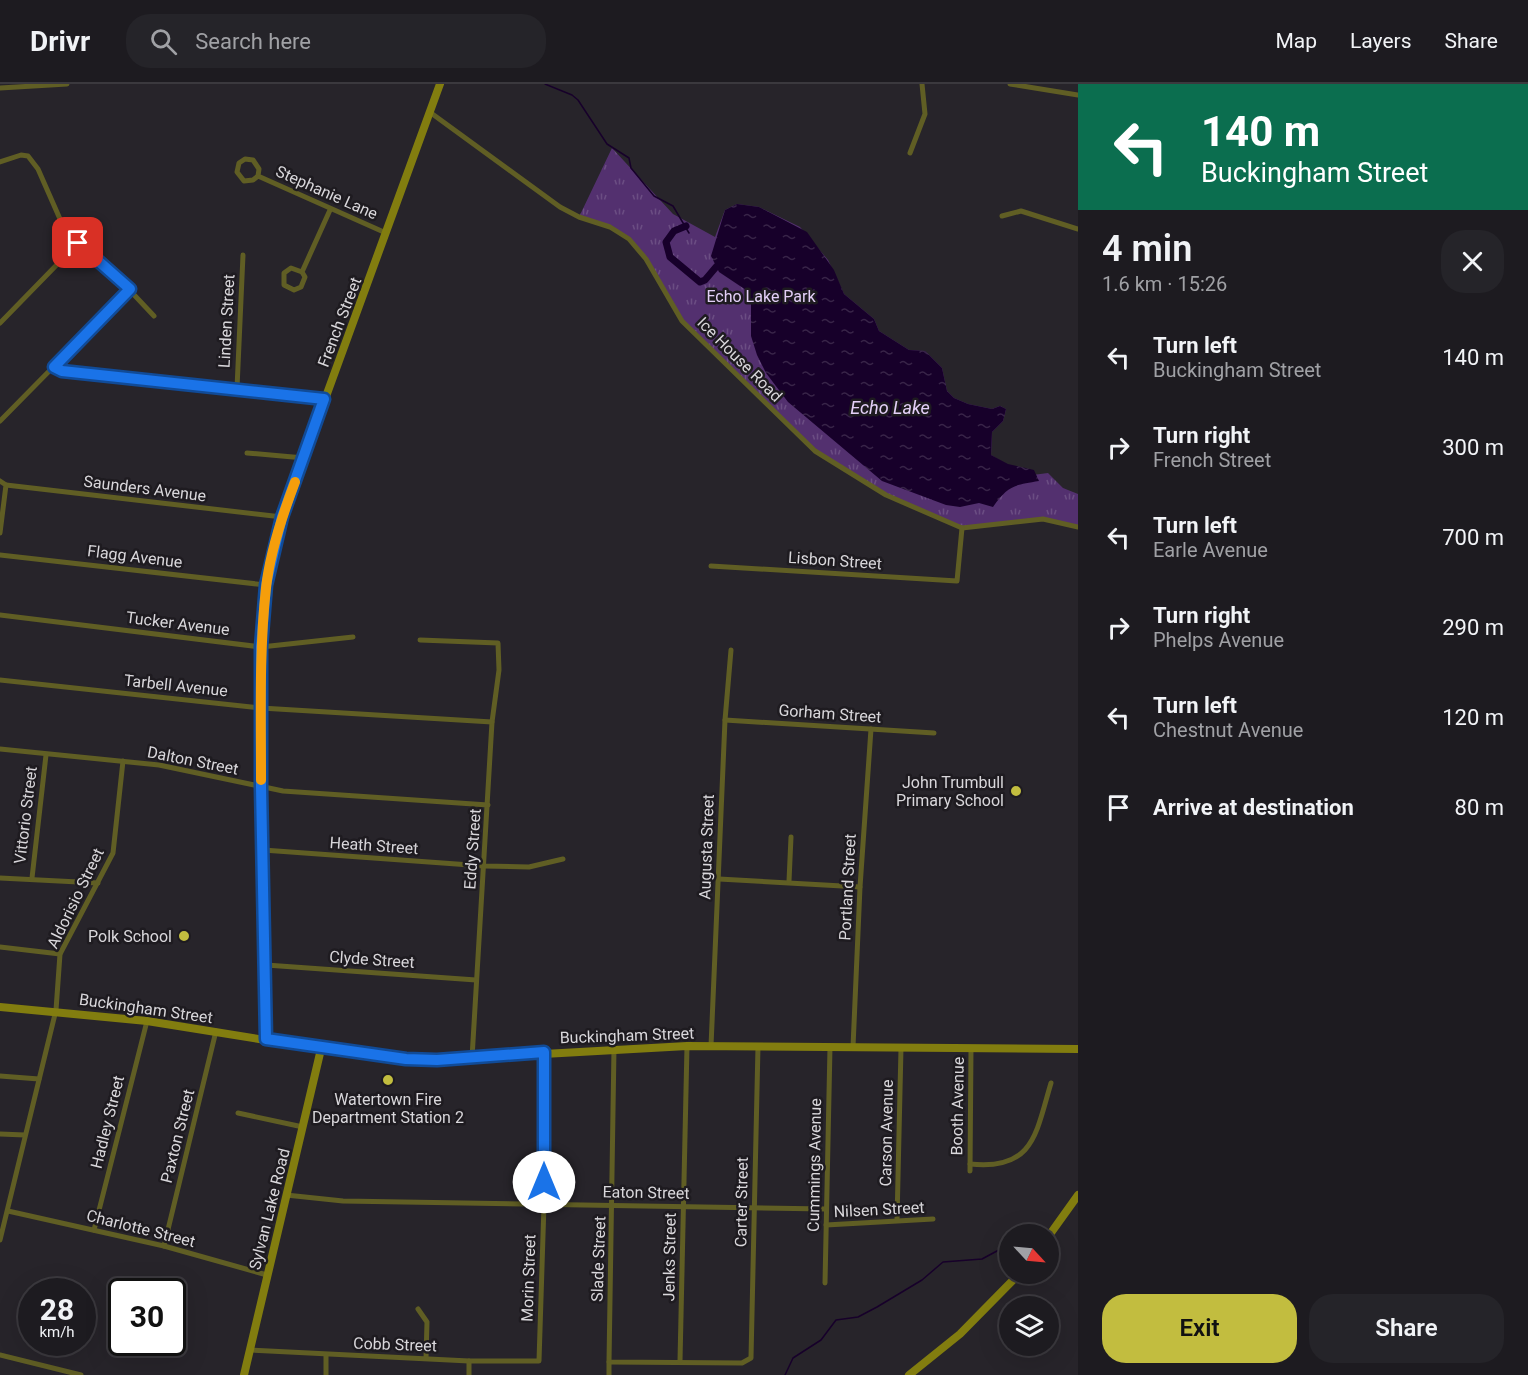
<!DOCTYPE html>
<meta charset="utf-8">
<style>
:root{--surface:#1d1b20;--page:#252429;--text:#f1f3f6;--muted:#a0a1a5;--line:#3b393e;--accent:#c2bd3f}
body{margin:0;font-family:Roboto,sans-serif;background:var(--page);color:var(--text);height:100vh;display:flex;flex-direction:column;font-size:22px;white-space:nowrap}
*{box-sizing:border-box;margin:0}
p{font-size:20px;color:var(--muted)}
.icon{flex:none;width:33px;height:33px;fill:none;stroke:currentColor;stroke-width:2;stroke-linecap:round;stroke-linejoin:round}
.map{position:relative;flex:1;overflow:hidden}
.drawer{display:flex;flex-direction:column;background:var(--surface);width:450px}
.drawer>*{flex:none}
.top-card{background:#0b6e4f;color:#fff;overflow:hidden}
.needle{width:39px;rotate:116deg}
.fabs{position:absolute;left:999px;top:1140px;display:grid;gap:12px}
.fabs a{display:grid;place-items:center;width:60px;height:60px;border-radius:50%;background:var(--surface);box-shadow:0 6px 24px #0002,0 0 0 2px var(--line);font-size:30px}
.speed{position:absolute;left:18px;top:1194px;display:flex;gap:12px;font-size:30px;font-weight:700;text-align:center}
.speed>*{display:grid;place-content:center;width:78px;height:78px;border-radius:50%;background:var(--surface);box-shadow:0 6px 24px #0002,0 0 0 2px var(--line);line-height:1}
.speed small{font-size:15px;font-weight:400}
.speed .limit{border:3px solid #111;border-radius:9px;background:#fff;color:#111}
.pin{position:absolute;display:grid;place-items:center;width:51px;height:51px;color:#fff;margin:-26px;border-radius:12px;box-shadow:0 3px 9px #0006}
.me{position:absolute;width:66px;margin:-33px;rotate:0deg;stroke-linejoin:round;filter:drop-shadow(0 0 4px #0008)}
.turn{display:flex;align-items:center;gap:21px;height:126px;padding:0 24px;font-size:27px}
.turn .icon{width:78px;height:78px;stroke-width:2.5}
.turn b{display:block;font-size:42px;line-height:51px}
.round{display:grid;place-items:center;flex:none;width:63px;height:63px;border-radius:24px;background:var(--page)}
.overview{display:flex;align-items:center;justify-content:space-between;height:102px;padding:0 24px}
h1{font-size:36px;font-weight:600;line-height:45px}
.action{display:flex;gap:12px;margin-top:auto;padding:12px 24px}
.action a{flex:1;height:69px;border-radius:24px;background:var(--accent);color:#111;font-size:24px;font-weight:600;line-height:69px;text-align:center}
.action a+a{background:var(--page);color:var(--text)}
ul{padding:0;list-style:none}
li{display:flex;align-items:center;gap:18px;height:90px;padding:0 24px}
li div{flex:1}
li b{display:block;font-size:22px}
li em{font-style:normal}
header{display:flex;align-items:center;gap:36px;box-sizing:border-box;height:84px;padding:0 30px;background:var(--surface);border-bottom:2px solid var(--line)}
header strong{font-size:28px}
nav{display:flex;gap:33px;margin-inline-start:auto;font-size:21px}
.search{width:420px;height:54px;background:var(--page);display:flex;align-items:center;gap:15px;box-sizing:border-box;padding:0 21px;border-radius:24px;color:var(--muted);font-size:22px}
main{display:flex;flex:1;min-height:0}
.map>svg:first-child{display:block}
</style>
<header>
<strong>Drivr</strong>
<div class="search"><svg class="icon" aria-label="search" viewBox="0 0 24 24"><circle cx="10" cy="10" r="6"/><path d="M15 15l6 6"/></svg>Search here</div>
<nav><a>Map</a><a>Layers</a><a>Share</a></nav>
</header>
<main>
<div class="map">
<svg width="1078" height="1291" viewBox="0 0 1078 1291">
<defs>
<pattern id="park-tufts" width="24" height="20" patternUnits="userSpaceOnUse" patternTransform="scale(1.5)"><rect width="24" height="20" fill="#53306f"/><path d="M3 7l-1-3M5 7V3M7 7l1-3M15 17l-1-3M17 17v-4M19 17l1-3" fill="none" stroke="#6b4d83"/></pattern>
<pattern id="water-ripples" width="26" height="14" patternUnits="userSpaceOnUse" patternTransform="scale(1.5)"><rect width="26" height="14" fill="#17002a"/><path d="M2 4q2-2 4 0t4 0M15 11q2-2 4 0t4 0" fill="none" stroke="#382448"/></pattern>
</defs>
<rect width="100%" height="100%" fill="#27242a"/>
<path fill="url(#park-tufts)" d="M612,64L673,130L715,153L725,126L737,120L759,123L800,143L828,176L844,210L874,235L879,247L909,266L925,267L942,284L947,307L954,314L968,320L992,325L1000,322L1006,325L1003,337L992,348L991,371L1025,392L1048,389L1063,404L1078,410V443L1043,435L962,444L886,411L815,367L682,237L646,175L629,155L610,143L579,133Z"/>
<path fill="url(#water-ripples)" d="M737,120L759,123L807,148L834,186L844,210L874,235L879,247L909,266L925,267L942,284L947,307L954,314L968,320L992,325L1000,322L1006,325L1003,337L992,348L991,371L1008,380L1034,386L1039,397C1015,401 1008,401 993,423L979,419L960,423L946,421L882,397L788,318L766,289L757,271L751,252V217L746,206L719,188L711,172L725,126Z"/>
<g fill="none" stroke-linecap="round" stroke-linejoin="round">
<g stroke="#17002a" stroke-width="1.5">
<path d="M545,0L572,11L578,16L607,60L629,74L631,84L654,112L673,122L689,149"/>
<path d="M1023,1150H1024"/>
<path d="M785,1291L793,1274L821,1256L836,1236L858,1233L877,1223L922,1196L943,1178L982,1175L1010,1160"/>
</g>
<path stroke="#17002a" stroke-width="7" d="M686,142L674,147L666,158L670,173L700,198L705,196L716,183"/>
<g stroke="#605e24" stroke-width="5">
<path d="M1010,0L1078,11"/>
<path d="M0,4L67,0"/>
<path d="M431,29L560,123L579,133L610,143L629,155L646,175L682,237L815,367L886,411L962,444L1043,435L1078,443"/>
<path d="M910,69L925,30L922,0"/>
<path d="M0,78L21,71L28,72L38,85L60,135L78,159L106,181L154,232"/>
<path d="M258,92L259,85L253,76L245,75L239,79L237,88L244,97L253,96L258,92L386,149"/>
<path d="M1002,132L1021,127L1078,145"/>
<path d="M302,188L305,193L301,203L294,206L284,201V189L291,184L302,188L330,126"/>
<path d="M0,239L78,159"/>
<path d="M54,283L62,287L324,315"/>
<path d="M237,304L243,171"/>
<path d="M0,337L130,205"/>
<path d="M247,369L304,374"/>
<path d="M0,397L6,401L0,449"/>
<path d="M6,401L282,433"/>
<path d="M0,471L266,501"/>
<path d="M711,482L957,497L962,444"/>
<path d="M0,531L261,563L353,553"/>
<path d="M420,556L498,559L499,586L492,638L472,974"/>
<path d="M0,596L261,624L492,638"/>
<path d="M725,636L934,649"/>
<path d="M0,665L159,681L283,707L488,721"/>
<path d="M263,766L484,782L529,783L563,775"/>
<path d="M0,794L98,799"/>
<path d="M32,794L46,671"/>
<path d="M719,795L860,803"/>
<path d="M789,797L791,753"/>
<path d="M0,863L60,870"/>
<path d="M266,881L476,896"/>
<path d="M711,962L725,636L731,566"/>
<path d="M853,963L860,803L871,645"/>
<path d="M614,964L609,1278L742,1279L751,1274L758,962"/>
<path d="M0,992L39,995"/>
<path d="M238,1029L303,1043"/>
<path d="M0,1050L25,1051"/>
<path d="M970,1080C1034,1087 1036,1049 1051,999"/>
<path d="M970,1087L971,964"/>
<path d="M286,1111L343,1117L826,1125"/>
<path d="M8,1127L164,1162L267,1191"/>
<path d="M897,1136L901,964"/>
<path d="M826,1141L933,1135"/>
<path d="M94,1146L147,937"/>
<path d="M0,1156L56,926L60,870L113,769L123,677"/>
<path d="M164,1162L216,947"/>
<path d="M825,1199L830,963"/>
<path d="M418,1225L427,1238L426,1274"/>
<path d="M250,1266L469,1277H539L544,1120V968"/>
<path d="M0,1271L81,1291"/>
<path d="M680,1277L687,962"/>
<path d="M609,1278V1291"/>
<path d="M326,1291V1271"/>
<path d="M469,1291V1277"/>
</g>
<g stroke="#827d0f" stroke-width="8">
<path d="M0,923L147,937L321,965L394,974L437,976L687,962L1078,965"/>
<path d="M266,955L261,703V563L266,501L282,433L440,0"/>
<path d="M1048,1153L1078,1111"/>
<path d="M244,1291L321,965"/>
<path d="M909,1291L960,1250L1019,1190"/>
</g>
</g>
<g fill="none" stroke-linecap="round" stroke-linejoin="round">
<g stroke="#114b97" stroke-width="15">
<path id="route" d="M78,159L130,205L54,283L62,287L324,315L282,433L266,501L261,563V703L266,955L406,975L437,976L544,968V1098"/>
</g>
<use href="#route" stroke="#1a73e8" stroke-width="10"/>
<path stroke="#f59e0b" stroke-width="10" d="M261,696C261,632 259,567 266,504C270,468 282,432 295,398"/>
</g>
<g fill="#c2bd3f" stroke="#1e1b20" stroke-width="2">
<circle cx="1016" cy="707" r="6"/>
<circle cx="184" cy="852" r="6"/>
<circle cx="388" cy="996" r="6"/>
</g>
<g text-anchor="middle" stroke-width="5" stroke-linejoin="round" paint-order="stroke">
<g font-size="16" fill="#d9d7db" stroke="#1e1b20">
<text transform="translate(327 108) rotate(24)" y="6">Stephanie Lane</text>
<text transform="translate(226 237) rotate(-87)" y="6">Linden Street</text>
<text transform="translate(339 238) rotate(-69)" y="6">French Street</text>
<text transform="translate(740 275) rotate(45)" y="6">Ice House Road</text>
<text transform="translate(145 404) rotate(7)" y="6">Saunders Avenue</text>
<text transform="translate(135 472) rotate(7)" y="6">Flagg Avenue</text>
<text transform="translate(835 476) rotate(4)" y="6">Lisbon Street</text>
<text transform="translate(178 539) rotate(7)" y="6">Tucker Avenue</text>
<text transform="translate(176 601) rotate(6)" y="6">Tarbell Avenue</text>
<text transform="translate(830 629) rotate(4)" y="6">Gorham Street</text>
<text transform="translate(193 676) rotate(11)" y="6">Dalton Street</text>
<text transform="translate(25 731) rotate(-83)" y="6">Vittorio Street</text>
<text transform="translate(374 761) rotate(4)" y="6">Heath Street</text>
<text transform="translate(706 763) rotate(-88)" y="6">Augusta Street</text>
<text transform="translate(472 765) rotate(-86)" y="6">Eddy Street</text>
<text transform="translate(847 803) rotate(-87)" y="6">Portland Street</text>
<text transform="translate(75 814) rotate(-64)" y="6">Aldorisio Street</text>
<text transform="translate(372 875) rotate(4)" y="6">Clyde Street</text>
<text transform="translate(146 924) rotate(8)" y="6">Buckingham Street</text>
<text transform="translate(627 951) rotate(-2)" y="6">Buckingham Street</text>
<text transform="translate(957 1022) rotate(-89)" y="6">Booth Avenue</text>
<text transform="translate(107 1038) rotate(-76)" y="6">Hadley Street</text>
<text transform="translate(886 1049) rotate(-89)" y="6">Carson Avenue</text>
<text transform="translate(177 1052) rotate(-76)" y="6">Paxton Street</text>
<text transform="translate(814 1081) rotate(-89)" y="6">Cummings Avenue</text>
<text transform="translate(646 1108) rotate(1)" y="6">Eaton Street</text>
<text transform="translate(741 1118) rotate(-89)" y="6">Carter Street</text>
<text transform="translate(269 1125) rotate(-76)" y="6">Sylvan Lake Road</text>
<text transform="translate(879 1125) rotate(-3)" y="6">Nilsen Street</text>
<text transform="translate(141 1144) rotate(14)" y="6">Charlotte Street</text>
<text transform="translate(669 1173) rotate(-89)" y="6">Jenks Street</text>
<text transform="translate(598 1175) rotate(-88)" y="6">Slade Street</text>
<text transform="translate(528 1194) rotate(-88)" y="6">Morin Street</text>
<text transform="translate(395 1260) rotate(2)" y="6">Cobb Street</text>
</g>
<g font-size="16" fill="#e3cff7" stroke="#1e1b20">
<text x="761" y="218">Echo Lake Park</text>
</g>
<g font-size="16" fill="#d9d7db" stroke="#1e1b20" text-anchor="end">
<text x="1004" y="704">John Trumbull<tspan x="1004" dy="18">Primary School</tspan></text>
<text x="172" y="858">Polk School</text>
<text x="388" y="1021" text-anchor="middle">Watertown Fire<tspan x="388" dy="18">Department Station 2</tspan></text>
</g>
<g font-size="18" font-style="italic" fill="#e3cff7" stroke="#1e1b20">
<text x="890" y="330">Echo Lake</text>
</g>
</g>
</svg>
<div class="fabs">
<a><svg class="needle" viewBox="-14 -14 28 28"><path d="M0-13l5 13h-10z" fill="#e53935"/><path d="M0 13l5-13h-10z" fill="#a0a1a5"/></svg></a>
<a><svg class="icon" aria-label="layers" viewBox="0 0 24 24"><path d="M12 4l9 5-9 5-9-5zM3 14l9 5 9-5"/></svg></a>
</div>
<div class="speed"><div>28<small>km/h</small></div><div class="limit">30</div></div>
<div class="pin" style="left:78px;top:159px;background:#d93025"><svg class="icon" aria-label="arrive" viewBox="0 0 24 24"><path d="M6 21V4h12l-3 4 3 4H6"/></svg></div>
<svg class="me" style="left:544px;top:1098px" viewBox="-20 -20 40 40"><circle r="19" fill="#fff"/><path d="M0-13L10 11 0 6-10 11z" fill="#1a73e8"/></svg>
</div>
<section class="drawer">
<div class="top-card">
<div class="turn"><svg class="icon" aria-label="left" viewBox="0 0 24 24"><path d="M17 20v-9H6M10 6l-5 5 5 5"/></svg><div><b>140 m</b>Buckingham Street</div></div>
</div>
<div class="overview"><div><h1>4 min</h1><p>1.6 km · 15:26</p></div><a class="round"><svg class="icon" aria-label="close" viewBox="0 0 24 24"><path d="M6 6l12 12M18 6L6 18"/></svg></a></div>
<ul>
<li><svg class="icon" aria-label="left" viewBox="0 0 24 24"><path d="M17 20v-9H6M10 6l-5 5 5 5"/></svg><div><b>Turn left</b><p>Buckingham Street</p></div><em>140 m</em></li>
<li><svg class="icon" aria-label="right" viewBox="0 0 24 24"><path d="M7 20v-9h11M14 6l5 5-5 5"/></svg><div><b>Turn right</b><p>French Street</p></div><em>300 m</em></li>
<li><svg class="icon" aria-label="left" viewBox="0 0 24 24"><path d="M17 20v-9H6M10 6l-5 5 5 5"/></svg><div><b>Turn left</b><p>Earle Avenue</p></div><em>700 m</em></li>
<li><svg class="icon" aria-label="right" viewBox="0 0 24 24"><path d="M7 20v-9h11M14 6l5 5-5 5"/></svg><div><b>Turn right</b><p>Phelps Avenue</p></div><em>290 m</em></li>
<li><svg class="icon" aria-label="left" viewBox="0 0 24 24"><path d="M17 20v-9H6M10 6l-5 5 5 5"/></svg><div><b>Turn left</b><p>Chestnut Avenue</p></div><em>120 m</em></li>
<li><svg class="icon" aria-label="arrive" viewBox="0 0 24 24"><path d="M6 21V4h12l-3 4 3 4H6"/></svg><div><b>Arrive at destination</b></div><em>80 m</em></li>
</ul>
<div class="action"><a>Exit</a><a>Share</a></div>
</section>
</main>
